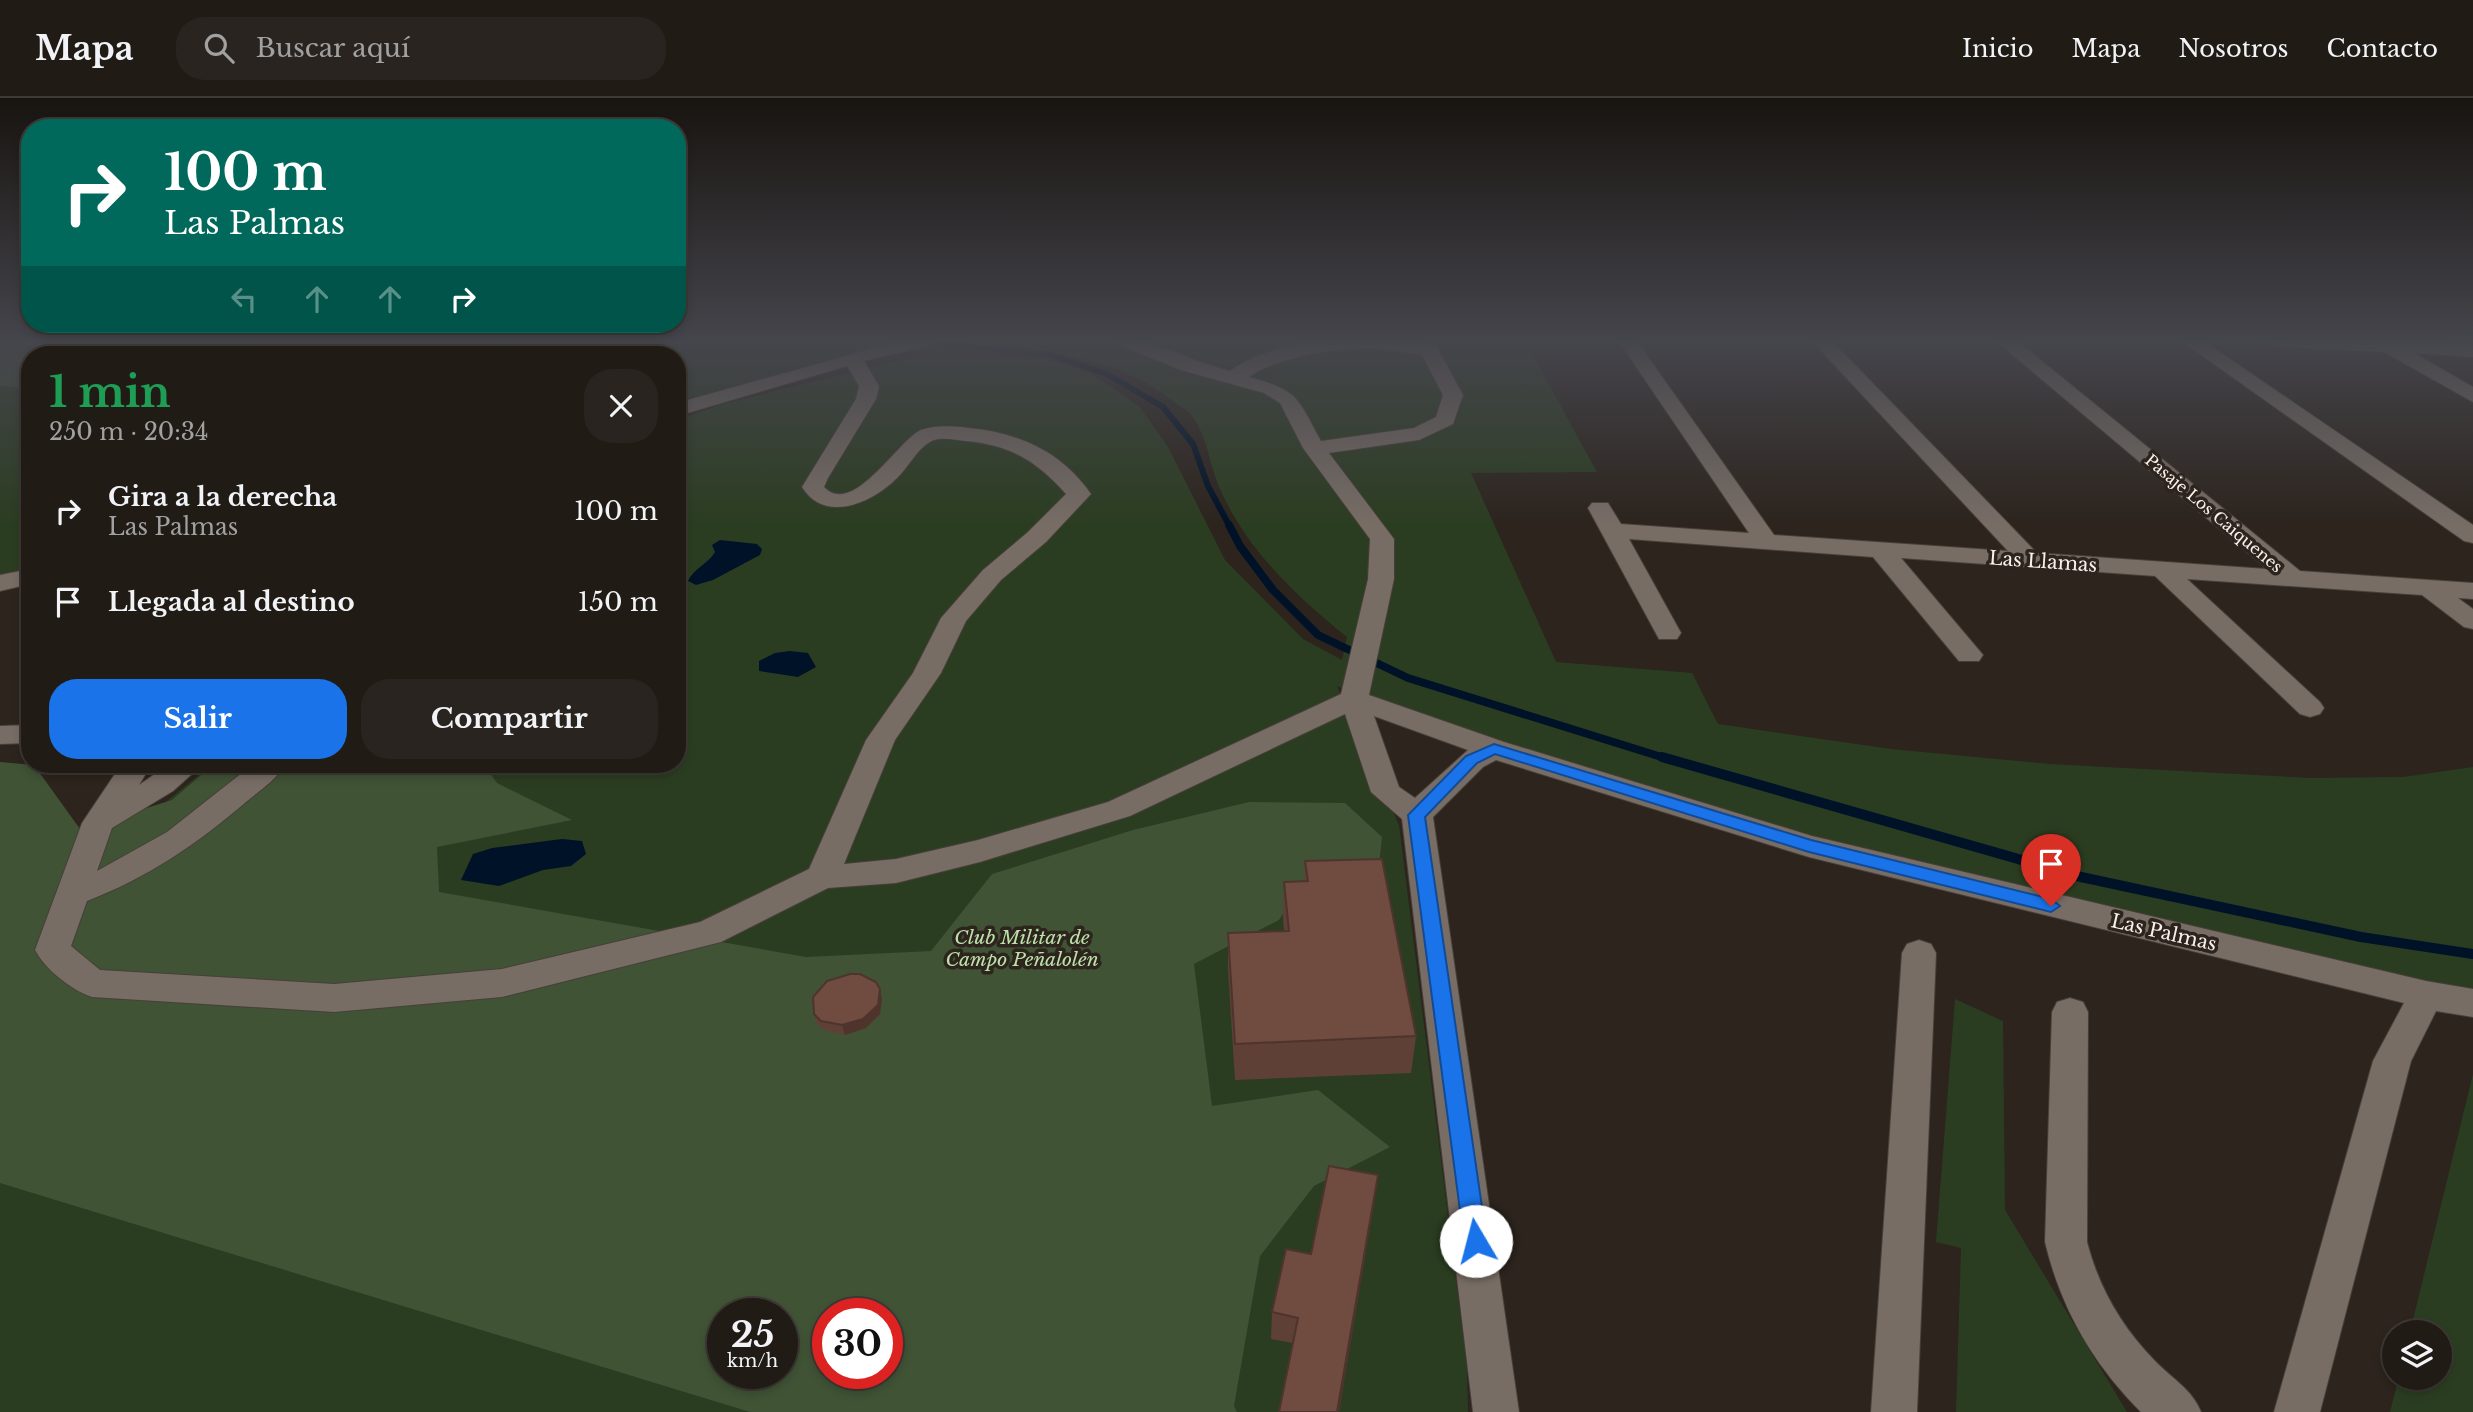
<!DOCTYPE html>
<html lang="es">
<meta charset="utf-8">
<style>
:root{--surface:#211b16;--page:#29241f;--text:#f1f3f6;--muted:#a2a1a1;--line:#3e3935;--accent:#1a73e8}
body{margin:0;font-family:"Libre Baskerville",serif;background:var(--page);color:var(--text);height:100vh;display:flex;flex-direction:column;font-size:26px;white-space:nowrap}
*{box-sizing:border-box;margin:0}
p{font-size:23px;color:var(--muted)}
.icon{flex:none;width:38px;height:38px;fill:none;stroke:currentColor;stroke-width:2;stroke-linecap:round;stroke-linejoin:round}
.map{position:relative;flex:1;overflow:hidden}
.side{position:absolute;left:21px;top:248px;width:665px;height:427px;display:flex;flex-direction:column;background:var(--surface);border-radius:28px;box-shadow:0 4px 10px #0003,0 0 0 2px var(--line)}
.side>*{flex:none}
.guide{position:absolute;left:21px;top:21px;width:665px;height:214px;border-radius:28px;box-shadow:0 4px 10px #0003,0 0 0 2px var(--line);background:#00695c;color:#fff;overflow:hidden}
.fabs{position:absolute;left:2382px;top:1222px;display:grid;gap:14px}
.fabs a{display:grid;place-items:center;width:70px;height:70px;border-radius:50%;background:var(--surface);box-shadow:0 4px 10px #0003,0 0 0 2px var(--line);font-size:35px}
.speed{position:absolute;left:707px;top:1200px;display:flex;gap:14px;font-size:35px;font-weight:700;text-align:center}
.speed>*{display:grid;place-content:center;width:91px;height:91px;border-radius:50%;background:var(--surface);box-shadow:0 4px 10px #0003,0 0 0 2px var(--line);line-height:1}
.speed small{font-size:18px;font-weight:400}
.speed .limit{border:10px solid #d22;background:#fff;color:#111}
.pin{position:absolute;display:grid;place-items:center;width:60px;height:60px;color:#fff;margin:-72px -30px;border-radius:50% 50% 50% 0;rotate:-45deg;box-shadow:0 0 7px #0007}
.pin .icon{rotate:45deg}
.me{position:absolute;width:77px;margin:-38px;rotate:352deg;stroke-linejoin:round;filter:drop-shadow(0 0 5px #0008)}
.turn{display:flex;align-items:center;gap:24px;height:147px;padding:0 28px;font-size:32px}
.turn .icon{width:91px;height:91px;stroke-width:2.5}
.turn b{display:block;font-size:49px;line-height:60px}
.lanes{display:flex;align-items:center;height:66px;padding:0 28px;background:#0003;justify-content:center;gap:35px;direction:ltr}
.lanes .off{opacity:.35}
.round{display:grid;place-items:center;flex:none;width:74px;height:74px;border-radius:28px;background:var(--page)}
.headline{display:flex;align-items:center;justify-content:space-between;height:119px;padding:0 28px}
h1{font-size:42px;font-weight:800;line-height:52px;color:#1e9e55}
.primary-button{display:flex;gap:14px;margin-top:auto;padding:14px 28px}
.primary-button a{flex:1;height:80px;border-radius:28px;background:var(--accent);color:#fff;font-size:28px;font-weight:800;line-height:80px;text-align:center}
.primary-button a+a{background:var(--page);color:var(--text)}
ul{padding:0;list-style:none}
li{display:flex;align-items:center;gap:21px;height:91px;padding:0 28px}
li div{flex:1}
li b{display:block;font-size:26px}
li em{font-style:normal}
header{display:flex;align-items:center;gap:42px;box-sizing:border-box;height:98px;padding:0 35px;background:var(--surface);border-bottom:2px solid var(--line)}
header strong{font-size:33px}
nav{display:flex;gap:38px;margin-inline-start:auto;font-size:24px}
.search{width:490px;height:63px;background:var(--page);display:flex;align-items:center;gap:18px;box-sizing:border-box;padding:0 24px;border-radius:28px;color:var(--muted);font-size:26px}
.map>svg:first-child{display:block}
</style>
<header>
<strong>Mapa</strong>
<div class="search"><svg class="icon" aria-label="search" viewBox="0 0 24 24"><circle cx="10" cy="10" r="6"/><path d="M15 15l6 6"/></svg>Buscar aquí</div>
<nav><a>Inicio</a><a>Mapa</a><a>Nosotros</a><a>Contacto</a></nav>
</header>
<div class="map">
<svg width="2473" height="1314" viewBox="0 0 2473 1314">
<rect width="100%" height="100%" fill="#2c241d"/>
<g fill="#2b3d21" fill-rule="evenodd">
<path d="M0,242H916L677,303V257H30V470L0,477Z"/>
<path d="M959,242H1499L1526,245L1597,374L1471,375L1556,564L1692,575L1718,626L1891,651L2050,666L2311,680L2403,679L2473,669V901L1819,746L1513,655L1337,588L1399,727L1467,1270L1468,1314H0V840L211,667H677V322L723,306L930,255L1043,261L1091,275L1140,309L1168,349L1225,462L1303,541L1342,562L1347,539C1297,499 1246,451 1220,391C1210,368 1208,342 1194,321C1190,314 1181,309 1174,304C1112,253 1033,253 957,244ZM723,1216H782V1276H723ZM828,1216H887V1276H828Z"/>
<path d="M1955,901L2003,923L2005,1112L2127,1314H1956L1961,1150L1936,1144Z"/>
<path d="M2473,976V1314H2390L2399,1279H2440V1234H2410Z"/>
</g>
<g fill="#405335" fill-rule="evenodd">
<path d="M0,242H423L371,257H30V290L0,288Z"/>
<path d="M0,664L34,667L80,731L172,702L213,667H484L497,685L572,722L437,749L439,794L806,859L931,853L992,776L1133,732L1249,704L1345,705L1382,739L1378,776L1306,781L1279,822L1194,866L1212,1008L1318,992L1390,1049L1314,1088L1260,1158L1234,1308L1237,1314H750L0,1085ZM723,1216H782V1276H723ZM828,1216H887V1276H828Z"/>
</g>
<g fill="#001227">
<path d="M720,442L757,446L762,451L760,457L713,482L696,487L688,483C694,470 708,466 715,454L712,447Z"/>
<path d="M790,553L808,555L816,569L798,579L759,573V563L775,555Z"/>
<path d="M562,741L582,743L586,756L571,768L543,772L499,788L461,782L473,756L492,750Z"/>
</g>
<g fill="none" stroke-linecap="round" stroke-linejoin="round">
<path stroke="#001227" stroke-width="6" d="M906,242L1052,257L1107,276L1163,309L1193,346L1208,388L1230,429"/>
<path stroke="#001227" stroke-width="8" d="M1229,427L1240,448L1273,492L1318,537L1408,580L1668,661"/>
<path stroke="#001227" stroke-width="10" d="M1662,659L2081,779L2361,839L2473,856"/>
<g stroke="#473f39" stroke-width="2">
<g id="minor">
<path d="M904,242H937L934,246L864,263L879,288L876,301L828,380L824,389C853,420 899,341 921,332C936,327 953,328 969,330C1019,335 1061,353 1091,396L1046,444L1001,482L966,523L941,575L895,642L844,766L896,761L978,742L1108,704L1341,596L1368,481L1370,441L1303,350L1280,305L1264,295L1181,272L1117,246L1115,242C1155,242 1191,263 1230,273C1276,238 1383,235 1437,249L1463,297L1453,326L1419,342L1329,355L1394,441V481L1369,597L1504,644L1812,738L2426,883L2473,891V919L2436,913L2411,963L2320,1314H2274L2373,963L2404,905L1809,759L1496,662L1483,669L1433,719L1519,1314H1473L1402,721L1371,694L1345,616L1130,718L980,764L896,785L828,790L721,844L502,899L334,914L92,899C71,892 45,871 35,852L82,725L121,667H151L139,687L168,667H202L173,693L112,730L97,773L167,734L252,667H285C276,682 259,693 246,704C197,746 147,780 87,803L71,848L100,872L334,886L502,871L700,824L809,771L866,642L913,575L941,520L983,472L1028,434L1066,396C1037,363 1010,347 966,343C956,342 944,339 934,342C918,348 909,369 897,380C872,405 825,426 802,389L856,301L859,288L847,268L677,318V305ZM1375,250L1422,257L1443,297L1436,319L1414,330L1321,343C1297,299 1298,292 1249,279C1278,258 1339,250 1375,250ZM1374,618L1468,652L1415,700L1399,689Z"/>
<path d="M1618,242H1636L1774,437L2008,453L1811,242H1831L2037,455L2267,471L1995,242H2016L2300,473L2473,485V501L2458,500L2473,511V531L2464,529L2422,497L2187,481L2320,604L2324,610L2320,616L2310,619L2300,616L2155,478L1901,460L1983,557L1979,563H1959L1873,459L1629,441L1681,535L1677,541H1659L1588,410L1592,405H1608L1621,426L1749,435Z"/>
<path d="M2180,242H2202L2473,427V445L2464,443Z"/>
<path d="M2267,242H2376L2473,247V259L2414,255L2473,289V304L2384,254L2277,248Z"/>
<path d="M30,471V486L0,493V477Z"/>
<path d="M30,627V645L0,646V628Z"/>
<path d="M1919,842L1931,846L1936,855L1917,1314H1871L1902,855L1907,846Z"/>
<path d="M2070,900L2083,904L2088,914L2087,1144C2099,1190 2121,1228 2154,1262C2171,1280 2192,1291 2201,1314H2141C2093,1266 2061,1211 2045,1144L2052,914L2057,904Z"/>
</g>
</g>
<use href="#minor" fill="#776d65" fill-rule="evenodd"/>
</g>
<g fill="#5f4037">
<path d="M1305,763L1416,938L1411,975L1235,982L1228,871V835L1284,833L1283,820L1284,784L1304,783Z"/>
<path d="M880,891L882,901L880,916L866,930L845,937L824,932L817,926L814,916Z"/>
<path d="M1374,1105L1339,1314H1279L1293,1245L1271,1241L1272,1214L1311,1156Z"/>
</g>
<g fill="#4e342d">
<path d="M880,891L882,901L880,916L866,930L845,937L842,927Z"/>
<path d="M1378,1077L1374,1105L1339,1314H1337Z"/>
</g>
<g fill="#6f4b40" stroke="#4e342d" stroke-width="2">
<path d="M1382,761L1416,938L1235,946L1228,835L1289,833L1284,784L1308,783L1305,763Z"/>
<path d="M850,876H860L876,884L880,891L878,907L863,921L842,927L821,923L814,916L813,899L827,883Z"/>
<path d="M1329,1068L1378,1077L1337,1314H1279L1298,1220L1272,1214L1286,1151L1311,1156Z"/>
</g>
<linearGradient id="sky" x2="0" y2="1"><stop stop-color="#181410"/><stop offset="0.57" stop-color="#45454c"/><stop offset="1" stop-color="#45454c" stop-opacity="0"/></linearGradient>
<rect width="2473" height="426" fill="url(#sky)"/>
<path fill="#1a73e8" stroke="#114b97" stroke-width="2" d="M1494,646L1811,742L2051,801L2060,808L2051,814L1809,754L1495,656L1477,665L1425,719L1487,1143L1484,1150L1476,1153L1468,1150L1464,1143L1408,717L1466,658Z"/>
<g text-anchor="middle" stroke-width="7" stroke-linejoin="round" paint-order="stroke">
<g font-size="16" fill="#f7f1ec" stroke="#2c241d">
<text transform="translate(2214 415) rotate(40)" y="6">Pasaje Los Caiquenes</text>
</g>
<g font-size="19" fill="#f7f1ec" stroke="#2c241d">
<text transform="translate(2043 463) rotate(4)" y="7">Las Llamas</text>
<text transform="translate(2164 834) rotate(13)" y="7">Las Palmas</text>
</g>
<g font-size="19" font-style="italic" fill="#bde1a9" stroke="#2c241d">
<text x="1022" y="846">Club Militar de<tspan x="1022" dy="22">Campo Peñalolén</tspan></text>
</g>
</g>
</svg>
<div class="fabs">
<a><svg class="icon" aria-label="layers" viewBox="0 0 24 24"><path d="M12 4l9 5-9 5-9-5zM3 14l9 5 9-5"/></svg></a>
</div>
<div class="speed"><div>25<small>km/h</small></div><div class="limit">30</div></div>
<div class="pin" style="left:2051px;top:808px;background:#d93025"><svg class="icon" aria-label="arrive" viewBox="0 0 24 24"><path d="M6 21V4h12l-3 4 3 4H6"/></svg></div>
<svg class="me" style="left:1476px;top:1143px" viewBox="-20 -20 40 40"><circle r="19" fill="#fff"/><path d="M0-13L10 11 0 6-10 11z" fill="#1a73e8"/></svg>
<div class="guide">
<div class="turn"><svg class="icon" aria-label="right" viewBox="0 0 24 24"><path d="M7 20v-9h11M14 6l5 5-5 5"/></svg><div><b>100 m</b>Las Palmas</div></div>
<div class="lanes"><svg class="icon off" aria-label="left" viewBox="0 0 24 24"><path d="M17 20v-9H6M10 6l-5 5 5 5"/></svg><svg class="icon off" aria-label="ahead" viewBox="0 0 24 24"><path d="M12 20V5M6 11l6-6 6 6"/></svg><svg class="icon off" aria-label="ahead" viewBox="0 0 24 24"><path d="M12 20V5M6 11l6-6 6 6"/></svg><svg class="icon" aria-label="right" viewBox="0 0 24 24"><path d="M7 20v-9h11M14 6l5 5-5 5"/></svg></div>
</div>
<section class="side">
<div class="headline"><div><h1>1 min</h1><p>250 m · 20:34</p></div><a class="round"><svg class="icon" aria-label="close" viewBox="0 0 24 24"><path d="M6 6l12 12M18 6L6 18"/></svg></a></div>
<ul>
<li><svg class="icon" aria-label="right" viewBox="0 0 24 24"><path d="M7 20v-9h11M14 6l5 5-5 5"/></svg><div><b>Gira a la derecha</b><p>Las Palmas</p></div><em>100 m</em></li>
<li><svg class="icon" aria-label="arrive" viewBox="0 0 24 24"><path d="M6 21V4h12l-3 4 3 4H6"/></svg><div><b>Llegada al destino</b></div><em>150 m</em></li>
</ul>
<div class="primary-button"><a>Salir</a><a>Compartir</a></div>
</section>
</div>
